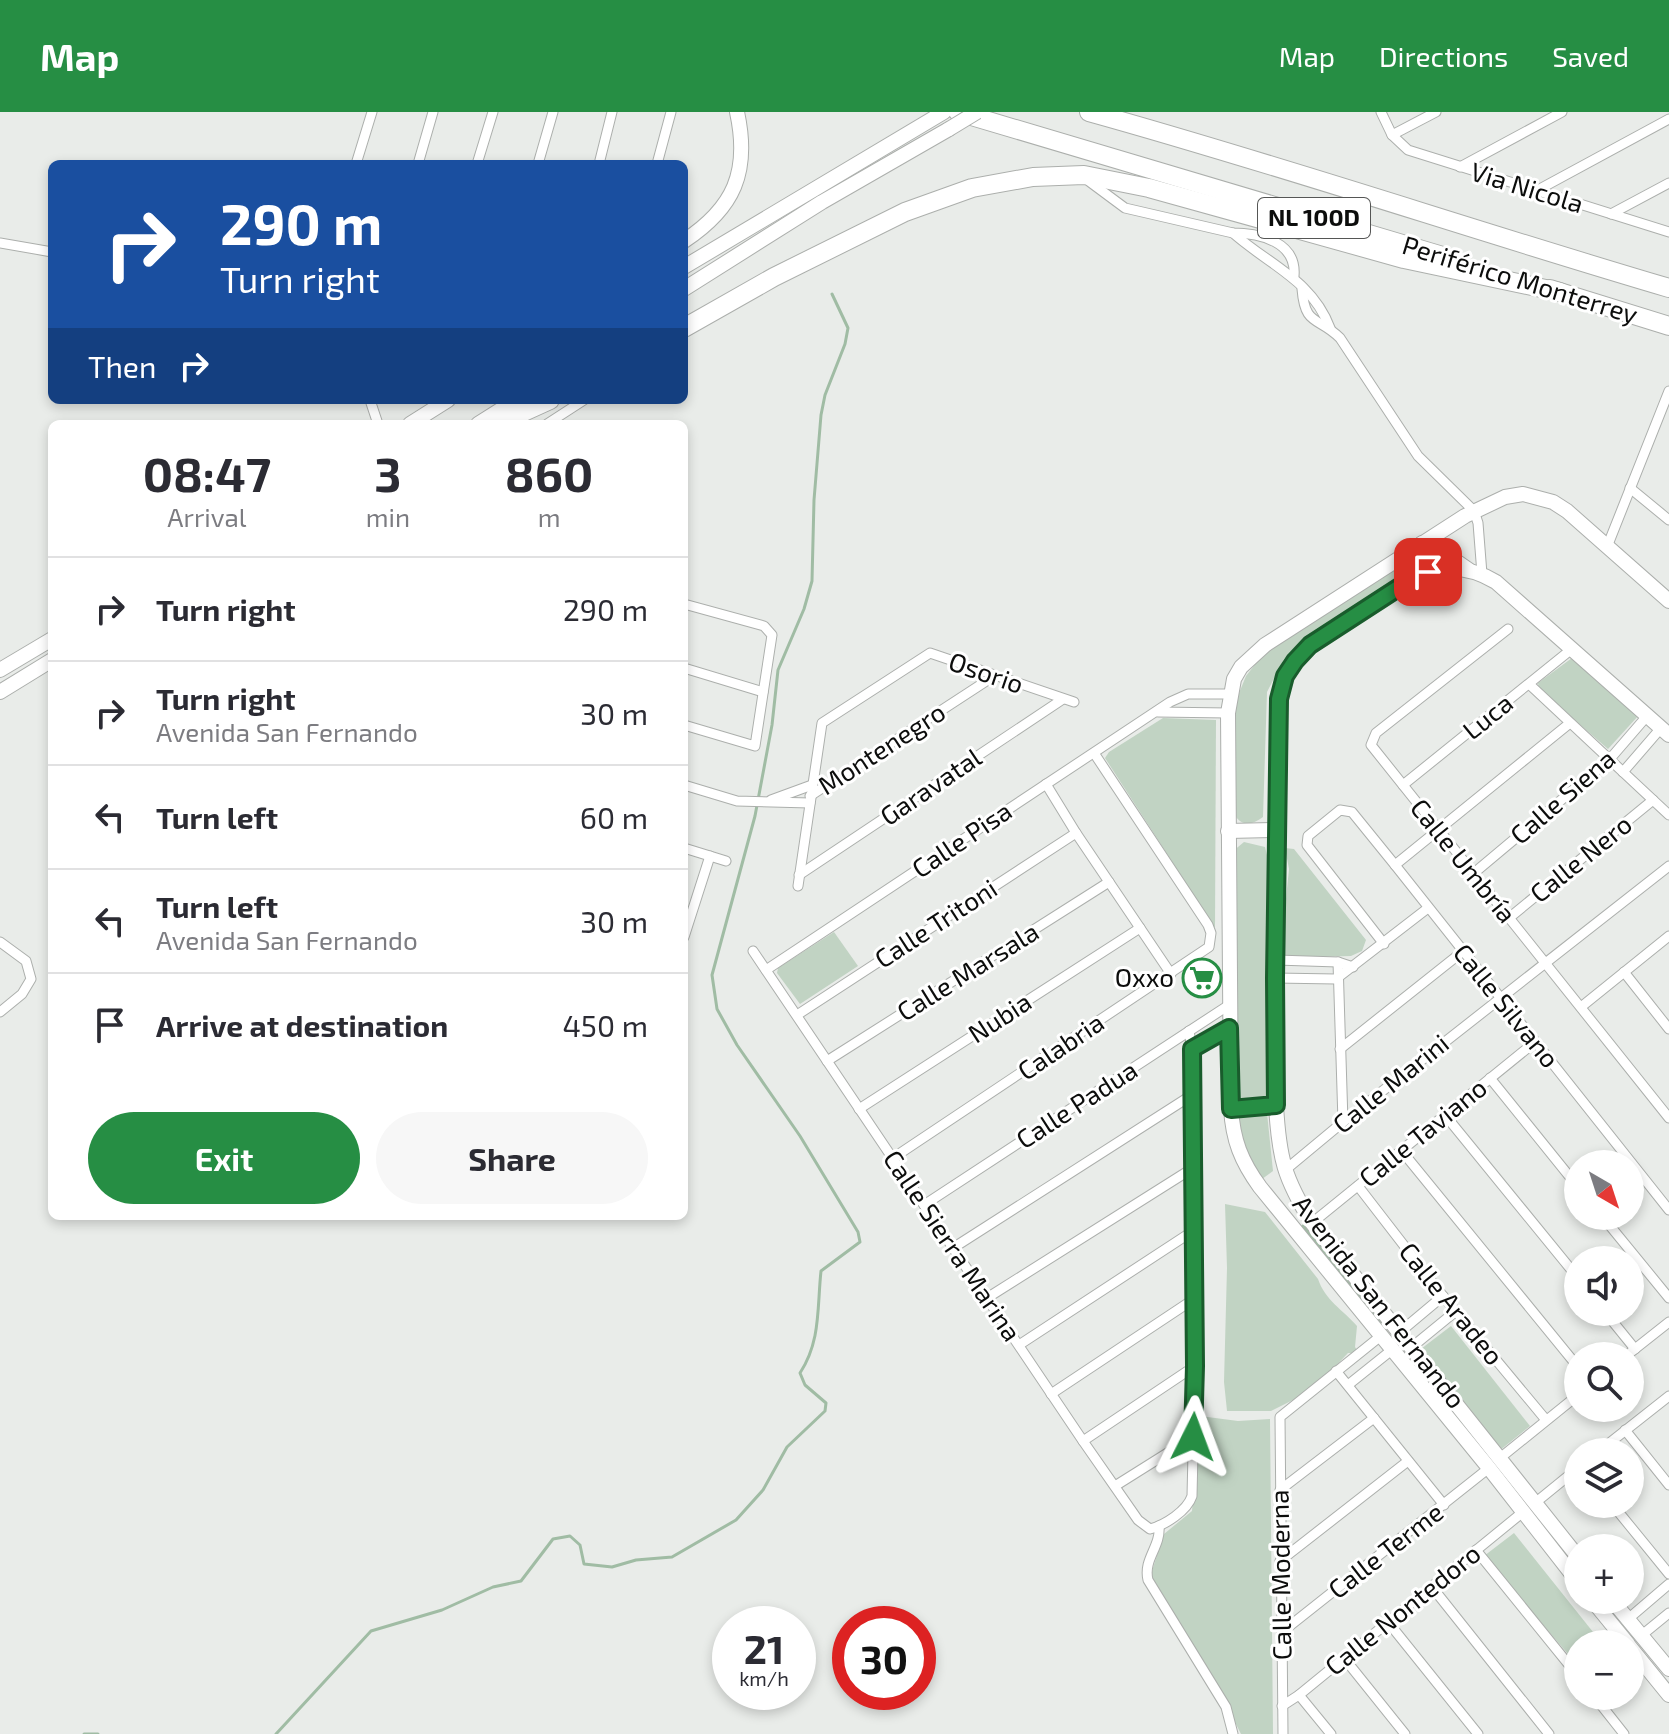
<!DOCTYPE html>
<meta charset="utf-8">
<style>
:root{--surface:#fff;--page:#f7f7f7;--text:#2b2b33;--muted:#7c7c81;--line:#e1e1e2;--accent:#268e44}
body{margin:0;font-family:"Exo 2",sans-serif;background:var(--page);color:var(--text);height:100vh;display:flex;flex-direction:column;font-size:30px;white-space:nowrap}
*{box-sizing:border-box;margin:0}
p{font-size:26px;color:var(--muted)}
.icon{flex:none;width:44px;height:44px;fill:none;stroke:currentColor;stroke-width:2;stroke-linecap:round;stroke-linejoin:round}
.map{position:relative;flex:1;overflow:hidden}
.sheet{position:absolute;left:48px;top:308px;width:640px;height:800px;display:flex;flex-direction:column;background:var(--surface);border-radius:12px;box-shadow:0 4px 12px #0003}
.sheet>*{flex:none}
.guide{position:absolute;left:48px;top:48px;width:640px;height:244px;border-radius:12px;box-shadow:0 4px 12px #0003;background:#1a4fa0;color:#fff;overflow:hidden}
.needle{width:52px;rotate:141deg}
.tools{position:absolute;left:1564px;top:1038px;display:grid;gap:16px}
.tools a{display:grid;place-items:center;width:80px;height:80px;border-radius:50%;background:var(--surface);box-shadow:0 4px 12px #0003;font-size:40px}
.speed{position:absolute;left:712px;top:1494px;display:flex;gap:16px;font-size:40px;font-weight:700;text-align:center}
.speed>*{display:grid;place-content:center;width:104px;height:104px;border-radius:50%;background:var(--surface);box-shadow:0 4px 12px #0003;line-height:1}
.speed small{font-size:20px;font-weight:400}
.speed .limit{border:12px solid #d22;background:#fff;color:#111}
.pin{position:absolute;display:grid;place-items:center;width:68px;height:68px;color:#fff;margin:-34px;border-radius:16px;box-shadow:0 4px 12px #0006}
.me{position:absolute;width:88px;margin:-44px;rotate:3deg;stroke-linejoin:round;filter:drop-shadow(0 0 6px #0008)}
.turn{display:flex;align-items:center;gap:28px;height:168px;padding:0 40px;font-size:36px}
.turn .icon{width:104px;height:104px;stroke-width:2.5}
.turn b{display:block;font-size:56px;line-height:68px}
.then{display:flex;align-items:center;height:76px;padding:0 40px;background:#0003;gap:16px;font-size:30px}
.eta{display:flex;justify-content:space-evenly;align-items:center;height:136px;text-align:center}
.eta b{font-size:48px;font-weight:700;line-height:56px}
.primary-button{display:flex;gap:16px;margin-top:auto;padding:16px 40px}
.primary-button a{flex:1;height:92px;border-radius:48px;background:var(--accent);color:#fff;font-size:32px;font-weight:700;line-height:92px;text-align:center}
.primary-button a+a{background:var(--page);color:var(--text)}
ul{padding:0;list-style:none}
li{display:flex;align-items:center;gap:24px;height:104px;padding:0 40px;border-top:2px solid var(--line)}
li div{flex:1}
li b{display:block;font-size:30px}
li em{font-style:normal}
header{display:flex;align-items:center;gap:48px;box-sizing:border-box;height:112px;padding:0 40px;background:var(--accent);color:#fff}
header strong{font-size:38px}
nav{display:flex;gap:44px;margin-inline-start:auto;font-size:28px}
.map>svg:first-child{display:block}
</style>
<header>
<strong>Map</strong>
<nav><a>Map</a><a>Directions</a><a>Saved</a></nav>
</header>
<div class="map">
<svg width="1669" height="1622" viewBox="0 0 1669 1622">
<rect width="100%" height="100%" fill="#e9ece9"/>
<g fill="#c1d3c3">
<path d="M1419,441H1427L1443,449L1418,456L1302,532L1284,547L1267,580L1263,705C1250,715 1239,714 1232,698L1235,591L1246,564L1264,541Z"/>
<path d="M1572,546L1639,603L1608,637L1539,577L1538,571Z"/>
<path d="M1163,606L1216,608L1215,816L1105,646L1109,640Z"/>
<path d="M1244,730L1265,735L1268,747L1269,987L1234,990L1232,740Z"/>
<path d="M1285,736L1294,737L1366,828L1362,839L1351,844L1280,846L1289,757Z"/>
<path d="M834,820L858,854L800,892L777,861L778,856Z"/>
<path d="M1267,1001L1273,1059L1258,1070L1234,1002Z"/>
<path d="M1225,1092L1265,1100L1318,1167C1325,1188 1343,1198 1357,1214L1355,1235L1359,1241H1348L1313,1278L1271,1299H1227L1224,1270L1227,1156Z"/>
<path d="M1451,1214L1530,1314L1499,1339L1417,1240Z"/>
<path d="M1200,1304L1238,1309L1270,1307L1273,1622H1241L1210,1561L1148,1471L1164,1422L1192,1399Z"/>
<path d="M1514,1421L1597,1525L1599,1530L1578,1532V1545L1574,1549L1484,1444Z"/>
</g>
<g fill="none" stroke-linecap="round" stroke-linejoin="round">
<g stroke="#a0bca4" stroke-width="3">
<path d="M1303,1114L1380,1211"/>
<path d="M84,1622H98"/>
<path d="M276,1622L371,1519L442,1498L493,1475L521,1469L553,1427L570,1424L580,1433L584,1452L612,1455L636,1448L672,1445L736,1408L763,1378L787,1335L825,1299L826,1291L805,1273L800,1261C821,1229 817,1196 821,1159L860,1130L858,1120L800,1024L737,933L717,897L712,863L755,704L772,613L778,558L804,497L812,469L814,388L821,303L825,283L845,232L848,216L832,182"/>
</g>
<g stroke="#acafac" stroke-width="11">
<g id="street">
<path d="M1381,0L1392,23L1408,38L1669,120"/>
<path d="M1392,23L1436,0"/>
<path d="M356,52L372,0"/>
<path d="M418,52L433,0"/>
<path d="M477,52L493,0"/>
<path d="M538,52L553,0"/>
<path d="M599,52L612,0"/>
<path d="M657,52L671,0"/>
<path d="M1460,55L1562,0"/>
<path d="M1090,70L1125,96L1233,121C1260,121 1297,130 1294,164"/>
<path d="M1536,79L1669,7"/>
<path d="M1611,102L1669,71"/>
<path d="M1233,121C1269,153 1312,168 1330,216"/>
<path d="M0,131L52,140"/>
<path d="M1302,177C1305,215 1318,204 1340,226L1418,344L1474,399L1478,411L1482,462"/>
<path d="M370,288L378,312"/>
<path d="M547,312L584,288"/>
<path d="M1630,376L1669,408"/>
<path d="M1607,435L1669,279"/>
<path d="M684,492L764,514L772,523L755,634L684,613"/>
<path d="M1508,517L1376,621L1371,633L1669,1006"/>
<path d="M684,556L763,580"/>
<path d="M1529,572L1669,703"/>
<path d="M1158,600L1228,601"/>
<path d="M1623,660L1661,616"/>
<path d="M1046,672L1076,721L1171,862"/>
<path d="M684,673L737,689L810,691"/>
<path d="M1403,673L1573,536"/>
<path d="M810,684L994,564"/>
<path d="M771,688L812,673"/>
<path d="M684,736L726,749"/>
<path d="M1395,753L1570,611"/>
<path d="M1474,761L1609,648L1647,604"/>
<path d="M799,763L1063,587"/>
<path d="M798,774L822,611L930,541L1074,590"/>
<path d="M1509,806L1653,688"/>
<path d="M684,825L710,744"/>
<path d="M0,830L26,849L31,867L22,882L0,900"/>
<path d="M1384,832L1307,733L1308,724L1340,698L1352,700L1395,753L1669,1098"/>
<path d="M753,839L1083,1329L1138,1408L1150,1417C1165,1413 1187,1399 1192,1384L1195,1254L1192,937L1189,919"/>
<path d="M1276,848L1338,850L1353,855"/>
<path d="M1338,850L1343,1010"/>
<path d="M766,858L1170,590L1188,582H1229"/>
<path d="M1624,860L1669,917"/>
<path d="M1275,866L1336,867L1428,796"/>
<path d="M1581,895L1669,824"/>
<path d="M797,903L1076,721"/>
<path d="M1192,937L1229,916"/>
<path d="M1340,937L1462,840"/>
<path d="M827,949L1109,770"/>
<path d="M1490,966L1578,1075"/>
<path d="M859,997L1140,816"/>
<path d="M1445,1003L1578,1166"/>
<path d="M1401,1038L1578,1255"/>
<path d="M893,1046L1209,835L1211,821L1208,813L1094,641"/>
<path d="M1284,1059L1343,1010L1669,754"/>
<path d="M1358,1074L1443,1184L1546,1308"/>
<path d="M924,1093L1229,893"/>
<path d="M1602,1104L1669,1186"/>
<path d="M1312,1111L1535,930"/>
<path d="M953,1136L1192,983"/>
<path d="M987,1186L1193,1056"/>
<path d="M1605,1200L1635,1237"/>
<path d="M1400,1220L1443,1184"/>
<path d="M1019,1233L1193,1119"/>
<path d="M1412,1235L1456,1199"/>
<path d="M1626,1244L1669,1210"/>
<path d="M1336,1259L1444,1393"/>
<path d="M1348,1273L1393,1237"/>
<path d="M1051,1282L1194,1187"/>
<path d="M1625,1318L1669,1373"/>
<path d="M1083,1329L1195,1254"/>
<path d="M1598,1340L1669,1284"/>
<path d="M1500,1346L1578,1283"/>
<path d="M1115,1374L1193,1325"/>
<path d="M1280,1378L1374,1306"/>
<path d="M1535,1391L1578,1356"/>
<path d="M1612,1392L1669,1462"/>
<path d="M1159,1414C1161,1435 1143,1447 1148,1468L1226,1595L1233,1622"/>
<path d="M1476,1438L1578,1564"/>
<path d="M1280,1449L1408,1349"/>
<path d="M1432,1475L1549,1622"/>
<path d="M1628,1507L1669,1472"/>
<path d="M1388,1510L1478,1622"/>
<path d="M1282,1520L1489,1356"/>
<path d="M1642,1523L1669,1501"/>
<path d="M1598,1532L1616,1518"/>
<path d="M1344,1546L1405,1622"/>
<path d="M1299,1583L1331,1622"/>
<path d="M1594,1584L1624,1622"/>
<path d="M1282,1594L1299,1583L1523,1400"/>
<path d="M1283,1622L1280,1305L1382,1223"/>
</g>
</g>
<g stroke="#acafac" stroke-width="16">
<g id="secondary">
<path d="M684,129C734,96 750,60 737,0"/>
<path d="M684,155L944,0"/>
<path d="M684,177L822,90L949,17"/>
<path d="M410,312L448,288"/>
<path d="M478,312L516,288"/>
<path d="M1422,431L1440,438L1469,458"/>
<path d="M0,558L52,527"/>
<path d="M0,580L52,548"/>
<path d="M1228,719L1276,718"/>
<path d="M1231,997L1276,993"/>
<path d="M1578,1445L1312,1111C1284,1066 1279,1046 1276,993L1279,587C1283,573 1286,559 1296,548C1314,526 1415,460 1442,457C1462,455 1479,460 1496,470L1669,623"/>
<path d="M1578,1470L1489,1356L1260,1075C1241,1049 1233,1028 1231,997L1228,601L1234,567L1241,555L1265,533L1465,404L1505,385L1523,382L1553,390L1567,399L1669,489"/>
<path d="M1592,1488L1628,1532"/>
<path d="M1612,1488L1669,1557"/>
<path d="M1630,1535L1669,1583"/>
</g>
</g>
<g stroke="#acafac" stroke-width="20">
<g id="highway">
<path d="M958,0L1446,145"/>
<path d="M1089,0C1284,54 1475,119 1669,176"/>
<path d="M1550,177L1669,214"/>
<path d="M684,216L774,165L905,100L972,76L1033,65L1084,63L1149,76L1404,147L1560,180"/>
<path d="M497,312L550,288"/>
</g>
</g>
<use href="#street" stroke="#fff" stroke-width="9"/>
<use href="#secondary" stroke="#fff" stroke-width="14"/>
<use href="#highway" stroke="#fff" stroke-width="18"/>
<g stroke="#acafac" stroke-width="16" stroke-linecap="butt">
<path id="secondary-bridge" d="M949,17L977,0"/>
</g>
<use href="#secondary-bridge" stroke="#fff" stroke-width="14"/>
</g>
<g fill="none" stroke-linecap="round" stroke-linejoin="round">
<g stroke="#195c2c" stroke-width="20">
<path id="route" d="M1193,1325L1195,1254L1192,937L1229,916L1231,997L1276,993L1275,866L1279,587L1285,564L1295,549L1310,533L1401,474L1428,460"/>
</g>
<use href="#route" stroke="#268e44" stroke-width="14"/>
</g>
<defs>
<g id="supermarket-ring" transform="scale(2)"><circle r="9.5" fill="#fff" stroke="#268e44" stroke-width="1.5"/><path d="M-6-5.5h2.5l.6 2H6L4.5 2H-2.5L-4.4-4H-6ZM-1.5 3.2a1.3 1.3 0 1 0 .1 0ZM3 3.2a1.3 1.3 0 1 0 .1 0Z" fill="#268e44"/></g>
</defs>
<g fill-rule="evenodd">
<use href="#supermarket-ring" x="1202" y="866"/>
</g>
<g text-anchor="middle" stroke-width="6" stroke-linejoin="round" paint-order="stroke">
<rect fill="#fff" stroke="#555655" stroke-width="2" x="1258" y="86" width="112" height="40" rx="6"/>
<g font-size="24" font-weight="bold" fill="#0c0d0c">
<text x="1314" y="114">NL 100D</text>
</g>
<g font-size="26" fill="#0c0d0c" stroke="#fff">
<text transform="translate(1527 76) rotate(17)" y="9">Via Nicola</text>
<text transform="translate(1520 168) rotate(17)" y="9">Periférico Monterrey</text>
<text transform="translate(986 561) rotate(19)" y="9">Osorio</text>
<text transform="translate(1488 605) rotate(-39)" y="9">Luca</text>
<text transform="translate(882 637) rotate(-33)" y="9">Montenegro</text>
<text transform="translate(931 675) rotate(-34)" y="9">Garavatal</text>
<text transform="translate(1563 685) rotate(-41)" y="9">Calle Siena</text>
<text transform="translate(962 728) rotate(-34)" y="9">Calle Pisa</text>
<text transform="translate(1581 747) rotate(-39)" y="9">Calle Nero</text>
<text transform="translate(1463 749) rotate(51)" y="9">Calle Umbría</text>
<text transform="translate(936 812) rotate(-33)" y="9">Calle Tritoni</text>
<text transform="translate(968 860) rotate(-32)" y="9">Calle Marsala</text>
<text transform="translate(1506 894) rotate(51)" y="9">Calle Silvano</text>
<text transform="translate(1000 906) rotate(-33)" y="9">Nubia</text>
<text transform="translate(1061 935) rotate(-34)" y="9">Calabria</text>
<text transform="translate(1391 972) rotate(-39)" y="9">Calle Marini</text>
<text transform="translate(1077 993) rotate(-33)" y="9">Calle Padua</text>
<text transform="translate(1423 1021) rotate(-39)" y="9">Calle Taviano</text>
<text transform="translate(952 1134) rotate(56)" y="9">Calle Sierra Marina</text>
<text transform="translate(1379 1190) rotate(52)" y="9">Avenida San Fernando</text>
<text transform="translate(1451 1192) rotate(51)" y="9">Calle Aradeo</text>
<text transform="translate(1386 1439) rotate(-38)" y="9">Calle Terme</text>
<text transform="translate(1281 1463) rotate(-91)" y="9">Calle Moderna</text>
<text transform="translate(1403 1498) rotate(-39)" y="9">Calle Nontedoro</text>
</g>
<g font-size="26" fill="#0c0d0c" stroke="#fff" text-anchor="end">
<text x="1174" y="875">Oxxo</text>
</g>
</g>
</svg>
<div class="tools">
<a><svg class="needle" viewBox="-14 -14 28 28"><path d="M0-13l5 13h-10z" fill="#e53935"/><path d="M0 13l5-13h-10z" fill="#7c7c81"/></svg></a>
<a><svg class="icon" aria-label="sound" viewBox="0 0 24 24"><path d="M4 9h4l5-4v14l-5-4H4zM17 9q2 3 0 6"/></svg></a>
<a><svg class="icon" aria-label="search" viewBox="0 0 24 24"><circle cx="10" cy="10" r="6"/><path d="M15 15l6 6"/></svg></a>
<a><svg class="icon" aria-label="layers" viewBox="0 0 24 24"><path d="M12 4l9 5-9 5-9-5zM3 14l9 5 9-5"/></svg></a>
<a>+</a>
<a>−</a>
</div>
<div class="speed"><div>21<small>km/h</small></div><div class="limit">30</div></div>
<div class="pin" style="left:1428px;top:460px;background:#d93025"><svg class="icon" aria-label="arrive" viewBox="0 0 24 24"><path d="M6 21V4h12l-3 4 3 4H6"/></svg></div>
<svg class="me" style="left:1193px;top:1325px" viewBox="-20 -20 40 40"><path d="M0-17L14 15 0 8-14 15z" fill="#268e44" stroke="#fff" stroke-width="4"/></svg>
<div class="guide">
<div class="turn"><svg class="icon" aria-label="right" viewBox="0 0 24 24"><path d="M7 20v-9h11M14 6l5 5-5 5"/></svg><div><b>290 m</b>Turn right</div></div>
<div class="then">Then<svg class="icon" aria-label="right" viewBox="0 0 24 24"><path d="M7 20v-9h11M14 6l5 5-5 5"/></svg></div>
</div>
<section class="sheet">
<div class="eta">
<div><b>08:47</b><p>Arrival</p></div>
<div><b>3</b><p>min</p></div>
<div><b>860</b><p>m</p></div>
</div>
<ul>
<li><svg class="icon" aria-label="right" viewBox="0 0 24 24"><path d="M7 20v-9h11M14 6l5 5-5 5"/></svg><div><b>Turn right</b></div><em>290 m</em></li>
<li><svg class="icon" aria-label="right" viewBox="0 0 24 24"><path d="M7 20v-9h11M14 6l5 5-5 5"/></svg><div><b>Turn right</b><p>Avenida San Fernando</p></div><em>30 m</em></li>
<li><svg class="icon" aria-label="left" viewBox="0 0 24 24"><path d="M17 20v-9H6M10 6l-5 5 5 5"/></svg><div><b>Turn left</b></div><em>60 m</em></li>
<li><svg class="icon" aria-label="left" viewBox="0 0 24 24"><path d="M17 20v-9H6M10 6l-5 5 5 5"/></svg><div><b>Turn left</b><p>Avenida San Fernando</p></div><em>30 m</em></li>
<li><svg class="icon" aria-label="arrive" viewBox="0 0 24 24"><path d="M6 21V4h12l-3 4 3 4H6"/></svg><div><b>Arrive at destination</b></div><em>450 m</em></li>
</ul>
<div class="primary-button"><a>Exit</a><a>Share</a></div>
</section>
</div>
